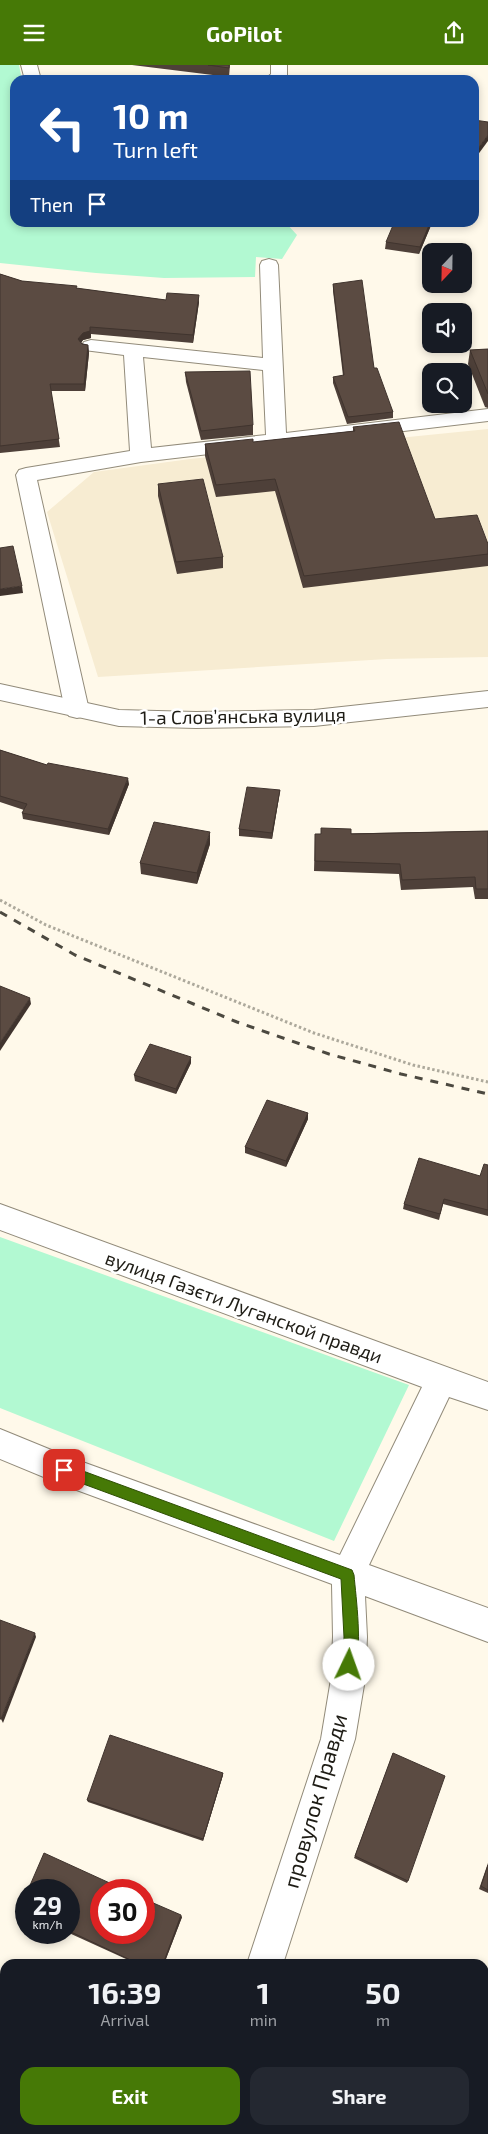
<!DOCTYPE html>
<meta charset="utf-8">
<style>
:root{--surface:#171b24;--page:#242831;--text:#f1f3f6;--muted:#9ea1a6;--accent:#467906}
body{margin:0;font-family:"Exo 2",sans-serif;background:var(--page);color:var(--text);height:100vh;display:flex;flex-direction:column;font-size:19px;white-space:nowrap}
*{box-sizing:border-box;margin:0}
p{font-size:16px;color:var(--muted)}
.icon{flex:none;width:28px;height:28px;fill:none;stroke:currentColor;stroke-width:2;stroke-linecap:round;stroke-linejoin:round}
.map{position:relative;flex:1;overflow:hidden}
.details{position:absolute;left:0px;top:1894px;width:489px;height:176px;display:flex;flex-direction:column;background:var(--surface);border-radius:15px 15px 0 0;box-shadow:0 2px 8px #0003}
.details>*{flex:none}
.top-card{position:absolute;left:10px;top:10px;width:469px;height:152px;border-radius:15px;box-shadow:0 2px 8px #0003;background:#1a4fa0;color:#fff;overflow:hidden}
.needle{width:32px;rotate:202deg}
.fabs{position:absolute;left:422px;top:178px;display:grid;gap:10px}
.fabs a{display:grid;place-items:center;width:50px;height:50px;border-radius:10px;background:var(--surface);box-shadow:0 2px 8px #0003;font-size:25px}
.speed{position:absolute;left:15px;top:1814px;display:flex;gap:10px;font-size:25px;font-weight:700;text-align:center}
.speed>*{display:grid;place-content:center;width:65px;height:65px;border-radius:50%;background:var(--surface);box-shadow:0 2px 8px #0003;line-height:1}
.speed small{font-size:12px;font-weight:400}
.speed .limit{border:8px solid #d22;background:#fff;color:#111}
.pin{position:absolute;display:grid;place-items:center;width:42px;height:42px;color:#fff;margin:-21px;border-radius:10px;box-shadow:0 2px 8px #0006}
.me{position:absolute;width:55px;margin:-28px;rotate:3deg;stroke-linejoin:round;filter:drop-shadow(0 0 4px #0008)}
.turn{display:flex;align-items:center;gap:18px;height:105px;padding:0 20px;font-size:22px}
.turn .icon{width:65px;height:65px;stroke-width:2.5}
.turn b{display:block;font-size:35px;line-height:42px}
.then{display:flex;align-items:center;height:48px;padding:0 20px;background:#0003;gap:10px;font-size:19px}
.eta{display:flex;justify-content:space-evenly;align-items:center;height:85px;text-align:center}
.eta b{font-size:30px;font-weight:700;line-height:35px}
.primary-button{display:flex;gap:10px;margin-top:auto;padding:10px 20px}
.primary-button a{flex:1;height:58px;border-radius:15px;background:var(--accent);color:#fff;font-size:20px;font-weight:700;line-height:58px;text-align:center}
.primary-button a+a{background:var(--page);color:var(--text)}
header{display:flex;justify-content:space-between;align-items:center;height:65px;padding:0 20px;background:var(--accent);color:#fff;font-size:22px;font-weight:700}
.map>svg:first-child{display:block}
</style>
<header><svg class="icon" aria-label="menu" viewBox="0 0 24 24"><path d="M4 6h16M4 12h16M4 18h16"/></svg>GoPilot<svg class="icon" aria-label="share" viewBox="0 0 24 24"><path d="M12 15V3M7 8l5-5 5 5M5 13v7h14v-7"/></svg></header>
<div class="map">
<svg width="488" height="2069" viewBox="0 0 488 2069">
<rect width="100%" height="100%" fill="#fff9ea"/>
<path fill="#f7ecd2" d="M488,364V592L387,594L98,612L47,447L94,407L190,394Z"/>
<g fill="#b2f9d2">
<path d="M0,0H19L22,15H15V158H286L297,170L282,194L256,192L255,212L164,213L96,208L0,198Z"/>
<path d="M0,1172L409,1320L334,1476L0,1343Z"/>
</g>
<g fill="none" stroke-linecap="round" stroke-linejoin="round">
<g stroke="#928b7a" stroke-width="2">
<g id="street">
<path d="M21,0H37L41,15H25Z"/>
<path d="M271,0H287V11L285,15H265L271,9Z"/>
<path d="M269,194L276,196L278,200L286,368L488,344V356L141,397L37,415L89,645L85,651L77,653L69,651L65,645L16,410L19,405L26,403L130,386L124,290L84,285L81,281L84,277L91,275L263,293L260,200L262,196ZM143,292L263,305L266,370L151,383Z"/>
<path d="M0,1139L488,1317V1345L449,1332L369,1500L488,1543V1577L365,1531L367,1572L365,1614L355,1674L283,1899H247L321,1674L331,1614L333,1572L332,1519L63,1420L0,1394V1364L66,1391L340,1490L422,1322L0,1165Z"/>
<path d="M192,2065H230L229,2069H191Z"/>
</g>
</g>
<g stroke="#928b7a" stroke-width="2">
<path id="secondary" d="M0,619L119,645L196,647L314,645L488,626V642L314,661L196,663L119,661L0,635Z"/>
</g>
<path stroke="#ada99c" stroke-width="3" stroke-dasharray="2.5 2.5" stroke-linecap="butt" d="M0,835L46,860L314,968L413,1000L488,1017"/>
<use href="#street" fill="#fff" fill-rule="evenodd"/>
<use href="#secondary" fill="#fff" fill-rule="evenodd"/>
<path stroke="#4c4940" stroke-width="3" stroke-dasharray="8 8" stroke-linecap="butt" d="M0,847L75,890L237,957L329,989L401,1009L488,1029"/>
</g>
<g fill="#4e4039">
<path d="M132,0H230L229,12Z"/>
<path d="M432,158L419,189L385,184L386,177Z"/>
<path d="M0,209L22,216L166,235L199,237L193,278L91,269V273L83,275L81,278L88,280L89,288L85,326H51L60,382L0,388Z"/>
<path d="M333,219L374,303L393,347V353L347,359L333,318V312L343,311L333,226Z"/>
<path d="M488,284V343L485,342L468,299L470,285Z"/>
<path d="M185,307L253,360V370L201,375L186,317Z"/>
<path d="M353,362L435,454L488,479V501L303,523L275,426L216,432L205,391V379L253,377L353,366Z"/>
<path d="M158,419L223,492V503L177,509L158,431Z"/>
<path d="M0,685L47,700L129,719L109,770L23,754L22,748L24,745L0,737Z"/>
<path d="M280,725L279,732L272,774L239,771V764Z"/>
<path d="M488,766V834H475L473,822L401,825L399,809L314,806L315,769Z"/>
<path d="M210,779L197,819L141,809L140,798Z"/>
<path d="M191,998L176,1029L135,1016L134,1010Z"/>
<path d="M308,1048V1054L286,1102L245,1088V1082Z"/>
<path d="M488,1100V1151L443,1139L439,1155L403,1144L404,1139L480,1111Z"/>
<path d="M393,1688L408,1816L407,1818L354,1793Z"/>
<path d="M223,1708V1710L203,1776L88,1737L87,1735Z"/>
<path d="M488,1798V1828L479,1824Z"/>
<path d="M69,1825L182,1852L164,1899H137L69,1868Z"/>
</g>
<g fill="#40342e">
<path d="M488,70V76L474,95L475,88Z"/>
<path d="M430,158H432L419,189L420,182Z"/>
<path d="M199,230V237L193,278V270Z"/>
<path d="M90,262L91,273L83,275L79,281L78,274L83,268Z"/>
<path d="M88,280L89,288L85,326L84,319Z"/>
<path d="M22,521L23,528L0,531V524Z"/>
<path d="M128,713L129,719L109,770L108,764Z"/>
<path d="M280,725L279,732L272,774V768Z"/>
<path d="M210,767V779L197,819V808Z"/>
<path d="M30,933L31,939L0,986V978Z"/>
<path d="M191,992V998L176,1029V1024Z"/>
<path d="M308,1048V1054L286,1102V1096Z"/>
<path d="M35,1568L36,1572L3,1658L1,1654Z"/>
<path d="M223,1708V1710L203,1776V1774Z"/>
<path d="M181,1850L182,1852L164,1899H163Z"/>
</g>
<g fill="#5b4b42" stroke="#40342e">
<path d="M208,0H229V3Z"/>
<path d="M474,55L488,57V70L475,88H474Z"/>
<path d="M394,158H430L420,182L386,177Z"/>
<path d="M0,209L22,216L77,221L76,223L166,235L167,228L199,230L193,270L90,262V266L83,268L78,274L82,279L88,280L84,319H50L59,374L0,381Z"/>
<path d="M362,215L374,303H377L393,347L348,352L333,312L344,310L333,219Z"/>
<path d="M488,284V329L470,285Z"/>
<path d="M250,306L253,360L201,366L185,307Z"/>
<path d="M399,357L435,454L477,450L488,479V489L304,511L275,414L216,420L205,379L253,374V377L355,366L353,362Z"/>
<path d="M203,414L223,492L176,497L158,419Z"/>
<path d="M13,481L22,521L0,524V483Z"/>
<path d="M0,685L47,700L48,698L128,713L108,764L22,748L27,739L0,731Z"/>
<path d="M247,722L280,725L272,768L239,764Z"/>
<path d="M154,757L210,767L197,808L140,798Z"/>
<path d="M321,763L351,764V769L488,766V824H476L475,812L402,815L400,799L315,796V769H321Z"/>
<path d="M0,921L30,933L0,978Z"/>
<path d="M150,979L191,992L176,1024L134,1010Z"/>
<path d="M267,1035L308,1048L286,1096L245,1082Z"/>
<path d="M419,1093L480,1111L484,1099L488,1100V1145L444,1134L440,1149L404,1139Z"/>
<path d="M0,1555L35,1568L1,1654H0Z"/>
<path d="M110,1670L223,1708L203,1774L87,1735Z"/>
<path d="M393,1688L445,1711L408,1816L355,1791Z"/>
<path d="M44,1788L125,1825H101V1868H144V1834L181,1850L163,1899H139L69,1866V1825H28Z"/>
<path d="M488,1800V1825L481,1821Z"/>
<path d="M26,1829V1847L20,1844Z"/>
<path d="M291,2065H409L408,2069H301Z"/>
</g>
<path fill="#467906" stroke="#2e4f04" d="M64,1399L352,1505L354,1510C356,1533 363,1584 354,1605L349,1607L344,1605L342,1600L344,1572L341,1514L59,1410L57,1405L59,1401Z"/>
<g text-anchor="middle" stroke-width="5" stroke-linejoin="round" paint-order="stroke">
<g font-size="19" fill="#1e1c15" stroke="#fff">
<text transform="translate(243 651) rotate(-1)" y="7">1-а Слов’янська вулиця</text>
<text transform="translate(244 1242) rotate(20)" y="7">вулиця Газєти Луганской правди</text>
</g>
<g font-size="22" fill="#1e1c15" stroke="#fff">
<text transform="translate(315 1736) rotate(-74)" y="8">провулок Правди</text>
</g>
</g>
</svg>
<div class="fabs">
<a><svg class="needle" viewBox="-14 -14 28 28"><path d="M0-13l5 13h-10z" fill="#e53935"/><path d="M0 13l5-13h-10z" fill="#9ea1a6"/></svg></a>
<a><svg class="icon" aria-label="sound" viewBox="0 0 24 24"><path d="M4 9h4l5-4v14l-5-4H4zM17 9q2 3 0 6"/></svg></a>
<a><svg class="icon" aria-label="search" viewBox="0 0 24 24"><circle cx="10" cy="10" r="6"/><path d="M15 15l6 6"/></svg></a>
</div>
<div class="speed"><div>29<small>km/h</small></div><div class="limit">30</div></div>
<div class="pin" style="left:64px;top:1405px;background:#d93025"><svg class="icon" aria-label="arrive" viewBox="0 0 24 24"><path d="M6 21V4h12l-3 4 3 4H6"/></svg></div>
<svg class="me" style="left:349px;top:1600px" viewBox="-20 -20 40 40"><circle r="19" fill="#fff"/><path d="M0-13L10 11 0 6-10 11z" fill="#467906"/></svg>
<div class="top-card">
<div class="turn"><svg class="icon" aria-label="left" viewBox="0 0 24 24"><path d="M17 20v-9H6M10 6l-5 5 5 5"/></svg><div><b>10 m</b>Turn left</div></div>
<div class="then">Then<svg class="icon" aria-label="arrive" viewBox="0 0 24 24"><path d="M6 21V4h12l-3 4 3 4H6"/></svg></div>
</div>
<section class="details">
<div class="eta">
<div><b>16:39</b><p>Arrival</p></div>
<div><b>1</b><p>min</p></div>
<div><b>50</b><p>m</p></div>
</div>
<div class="primary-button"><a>Exit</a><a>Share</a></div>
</section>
</div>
